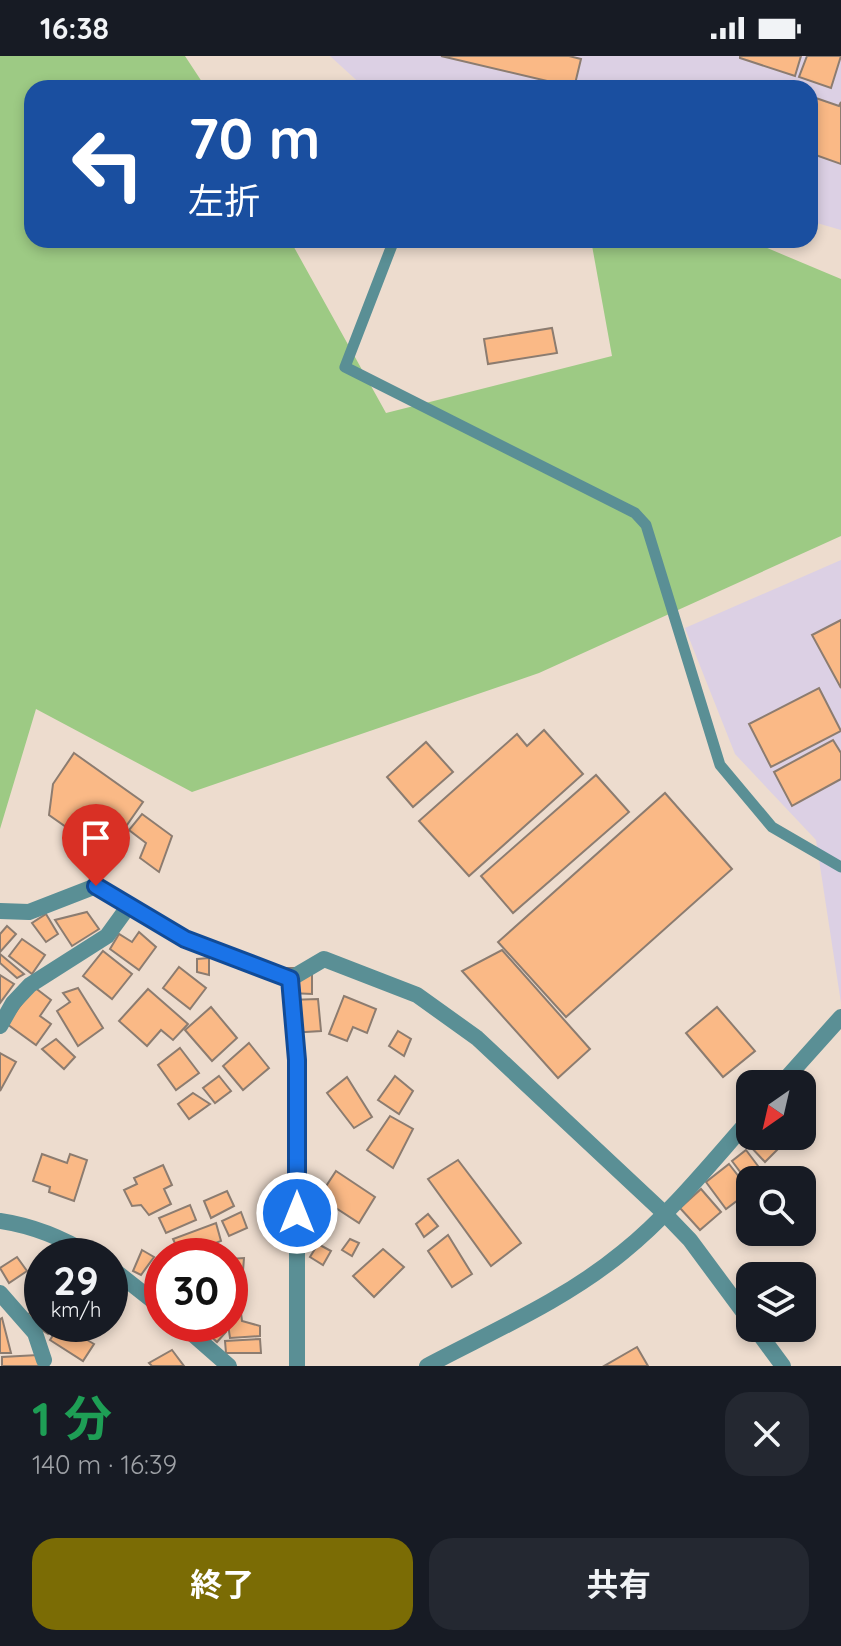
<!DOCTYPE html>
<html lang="ja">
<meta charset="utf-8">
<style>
:root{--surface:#171b24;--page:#242831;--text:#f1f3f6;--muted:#9ea1a6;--accent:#7b6c05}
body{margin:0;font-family:Quicksand,"Noto Sans JP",sans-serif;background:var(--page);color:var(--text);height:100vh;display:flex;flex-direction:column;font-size:30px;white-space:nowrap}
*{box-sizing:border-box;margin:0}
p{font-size:26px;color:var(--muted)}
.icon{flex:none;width:44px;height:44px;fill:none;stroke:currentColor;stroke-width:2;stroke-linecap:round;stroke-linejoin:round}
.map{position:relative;height:1310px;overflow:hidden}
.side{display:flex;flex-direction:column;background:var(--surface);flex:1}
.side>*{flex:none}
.top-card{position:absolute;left:24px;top:24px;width:794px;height:168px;border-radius:24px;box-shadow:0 4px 12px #0003;background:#1a4fa0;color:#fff;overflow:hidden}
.needle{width:52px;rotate:214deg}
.controls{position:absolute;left:736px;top:1014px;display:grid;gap:16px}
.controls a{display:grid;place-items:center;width:80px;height:80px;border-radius:16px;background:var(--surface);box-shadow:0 4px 12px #0003;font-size:40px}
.speed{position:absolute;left:24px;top:1182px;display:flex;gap:16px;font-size:40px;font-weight:700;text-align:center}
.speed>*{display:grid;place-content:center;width:104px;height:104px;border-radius:50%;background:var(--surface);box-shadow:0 4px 12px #0003;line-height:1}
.speed small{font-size:20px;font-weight:400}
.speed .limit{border:12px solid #d22;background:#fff;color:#111}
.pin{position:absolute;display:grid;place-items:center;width:68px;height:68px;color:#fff;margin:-82px -34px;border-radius:50% 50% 50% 0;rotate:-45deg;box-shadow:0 0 8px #0007}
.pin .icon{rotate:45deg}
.me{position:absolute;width:88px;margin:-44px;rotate:0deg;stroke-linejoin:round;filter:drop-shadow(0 0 6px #0008)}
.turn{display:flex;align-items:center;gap:28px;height:168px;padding:0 32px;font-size:36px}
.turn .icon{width:104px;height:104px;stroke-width:2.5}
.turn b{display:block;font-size:56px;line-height:68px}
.round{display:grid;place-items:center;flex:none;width:84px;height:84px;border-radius:24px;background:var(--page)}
.summary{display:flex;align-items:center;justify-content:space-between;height:136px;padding:0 32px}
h1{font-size:48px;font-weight:700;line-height:60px;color:#1e9e55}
.action{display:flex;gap:16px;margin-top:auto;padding:16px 32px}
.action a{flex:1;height:92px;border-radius:24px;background:var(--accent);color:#fff;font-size:32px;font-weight:700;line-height:92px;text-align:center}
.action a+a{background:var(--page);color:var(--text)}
.status{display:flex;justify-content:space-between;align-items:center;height:56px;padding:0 40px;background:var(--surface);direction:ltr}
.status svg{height:22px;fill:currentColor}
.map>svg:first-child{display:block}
</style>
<div class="status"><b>16:38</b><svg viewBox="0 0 49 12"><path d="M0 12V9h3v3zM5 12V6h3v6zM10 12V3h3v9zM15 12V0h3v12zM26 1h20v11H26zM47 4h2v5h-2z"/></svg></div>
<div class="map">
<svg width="841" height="1310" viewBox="0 0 841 1310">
<rect width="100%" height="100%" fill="#eddcce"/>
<g fill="#dcd0e4">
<path d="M330,0H841V174L810,165V32H365Z"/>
<path d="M841,504V947L816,784L735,698L685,572Z"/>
</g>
<path fill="#9dca84" d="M0,0H185L206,32H32V184H290L386,357L612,300L591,184H748L841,223V480L539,617L192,736L36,653L0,773Z"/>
<g fill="#fab986" stroke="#8c7c70" stroke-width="2">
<path d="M441,0H569L581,3L574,32H559L560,28Z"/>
<path d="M740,0H801L795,20L740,2Z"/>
<path d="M807,0H841L831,32L799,21Z"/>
<path d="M810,40L839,50L841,46V108L810,97Z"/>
<path d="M552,272L557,297L488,308L484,283Z"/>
<path d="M841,564V632L812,579Z"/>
<path d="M819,632L841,675L771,711L749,668Z"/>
<path d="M544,674L583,718L469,820L419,765L517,678L527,690Z"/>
<path d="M833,684L841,697V723L792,750L774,716Z"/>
<path d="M426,686L453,716L413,751L387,721Z"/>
<path d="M74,697L143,746L106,799L49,759L53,728Z"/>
<path d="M596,719L629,756L513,857L481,820Z"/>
<path d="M665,737L732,813L566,961L498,886Z"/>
<path d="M142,758L172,780L159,816L140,802L146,787L129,774Z"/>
<path d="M87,856L99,873L72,890L55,864Z"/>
<path d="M46,858L58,878L46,886L32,867Z"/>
<path d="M7,870L16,878L0,896V878Z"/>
<path d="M139,876L156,891L139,914L110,893L119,878L132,886Z"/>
<path d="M22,883L45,899L32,918L9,900Z"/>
<path d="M502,894L590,993L558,1022L462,915Z"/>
<path d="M103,895L132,918L112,943L83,920Z"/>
<path d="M0,898L24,918L17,922L0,907Z"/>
<path d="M209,902V919L197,916V903Z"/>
<path d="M179,911L206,932L190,953L163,932Z"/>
<path d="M287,912H312V938L290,937Z"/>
<path d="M0,919L14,928L0,947Z"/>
<path d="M34,931L51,944L40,960L51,968L36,989L7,968Z"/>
<path d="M78,932L103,972L78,990L57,955L70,946L63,937Z"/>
<path d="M148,933L188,968L173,984L161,974L147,990L119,965Z"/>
<path d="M344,940L376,953L367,977L353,971L347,985L329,978Z"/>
<path d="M318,943L321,975L290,977L289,944Z"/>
<path d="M211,951L237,982L212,1005L185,974Z"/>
<path d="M717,951L755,995L723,1021L686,977Z"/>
<path d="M398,975L411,983L404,1000L389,990Z"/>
<path d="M56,983L75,1001L64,1013L42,993Z"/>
<path d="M249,987L269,1012L243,1034L223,1010Z"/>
<path d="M180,992L199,1017L176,1034L158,1009Z"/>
<path d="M0,997L16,1006L0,1035Z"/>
<path d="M219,1020L231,1035L215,1047L203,1032Z"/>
<path d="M395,1020L413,1035L399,1058L378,1044Z"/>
<path d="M347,1021L372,1061L354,1072L327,1037Z"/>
<path d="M193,1037L210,1048L189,1063L178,1048Z"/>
<path d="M390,1060L413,1073L393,1112L367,1094Z"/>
<path d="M759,1080H773L782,1089L765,1106L749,1089Z"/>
<path d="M746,1094L761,1114L747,1125L732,1105Z"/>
<path d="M42,1098L67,1107L70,1098L87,1104L74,1145L49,1136L50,1131L33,1125Z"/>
<path d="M458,1104L521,1187L491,1210L428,1123Z"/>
<path d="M729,1108L750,1135L726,1153L706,1126Z"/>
<path d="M163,1109L172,1129L164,1133L171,1148L149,1159L141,1149L132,1150L124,1134L137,1128L134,1122Z"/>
<path d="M336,1115L375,1141L359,1167L319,1141Z"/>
<path d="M701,1133L721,1156L700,1174L680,1152Z"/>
<path d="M227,1135L234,1150L211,1162L204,1145Z"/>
<path d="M190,1149L196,1164L166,1177L159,1162Z"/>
<path d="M241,1156L247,1172L229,1180L222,1165Z"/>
<path d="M428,1158L438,1170L424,1181L416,1168Z"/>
<path d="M216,1167L221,1185L181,1200L173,1183Z"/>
<path d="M448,1179L472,1218L452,1231L428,1195Z"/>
<path d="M350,1183L359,1187L352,1200L342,1194Z"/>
<path d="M318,1188L331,1195L323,1209L310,1201Z"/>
<path d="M383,1193L404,1211L374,1241L353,1220Z"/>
<path d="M142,1194L154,1201L141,1219L133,1215Z"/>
<path d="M17,1201L27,1215L9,1227L0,1212Z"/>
<path d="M244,1202L242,1228L230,1225V1203Z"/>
<path d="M238,1234L242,1265L260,1270V1280L230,1282L228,1268H230V1235Z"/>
<path d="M34,1251L42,1256V1268H55L48,1278L25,1263Z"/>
<path d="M2,1262L11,1297H0V1263Z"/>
<path d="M60,1268L94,1288L83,1305L50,1284Z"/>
<path d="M197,1268H221L226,1276L217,1286Z"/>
<path d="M260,1283L261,1297H226L225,1285Z"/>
<path d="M637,1291L648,1310H604Z"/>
<path d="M172,1294L184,1310H152L149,1307Z"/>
<path d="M38,1299L40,1310H2V1301Z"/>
</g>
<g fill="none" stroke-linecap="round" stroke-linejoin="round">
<path stroke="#5a8f95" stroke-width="11" d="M394,184L345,311L635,457L646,469L720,709L772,771L841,811"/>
<g stroke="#5a8f95" stroke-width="16">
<path d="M0,855L29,856L96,830L185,883L290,923L324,903L417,939L477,982L664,1157L690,1184L750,1265"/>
<path d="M290,923L297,1004V1310"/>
<path d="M0,970L13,947L30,929L107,880L128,851"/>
<path d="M0,1237L35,1277L44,1304"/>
<path d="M755,1272L783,1310"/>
</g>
<g stroke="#5a8f95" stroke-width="16">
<path d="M781,1028L841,961"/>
<path d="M0,1165C34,1170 63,1182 92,1200"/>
<path d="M110,1211L162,1252"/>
<path d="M181,1268L229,1310"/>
<path d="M427,1310C493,1275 565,1244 623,1196C670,1158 710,1108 750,1063"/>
</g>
</g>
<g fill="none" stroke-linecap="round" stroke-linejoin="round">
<g stroke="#114b97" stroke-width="20">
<path id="route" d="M96,830L185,883L290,923L297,1004V1157"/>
</g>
<use href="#route" stroke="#1a73e8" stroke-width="14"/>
</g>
</svg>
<div class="controls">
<a><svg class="needle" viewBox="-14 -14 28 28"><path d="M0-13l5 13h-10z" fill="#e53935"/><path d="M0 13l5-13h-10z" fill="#9ea1a6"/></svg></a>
<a><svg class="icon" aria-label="search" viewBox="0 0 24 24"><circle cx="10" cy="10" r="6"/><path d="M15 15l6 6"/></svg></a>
<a><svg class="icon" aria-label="layers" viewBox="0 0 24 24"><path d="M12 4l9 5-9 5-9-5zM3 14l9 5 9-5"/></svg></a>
</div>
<div class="speed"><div>29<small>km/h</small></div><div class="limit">30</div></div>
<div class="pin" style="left:96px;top:830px;background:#d93025"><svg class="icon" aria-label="arrive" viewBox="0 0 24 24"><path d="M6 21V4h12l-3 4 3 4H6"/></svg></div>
<svg class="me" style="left:297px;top:1157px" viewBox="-20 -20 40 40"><circle r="17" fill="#1a73e8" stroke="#fff" stroke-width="3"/><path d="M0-11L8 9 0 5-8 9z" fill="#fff"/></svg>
<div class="top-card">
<div class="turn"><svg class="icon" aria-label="left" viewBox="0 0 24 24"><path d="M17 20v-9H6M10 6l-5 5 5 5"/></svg><div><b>70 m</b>左折</div></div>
</div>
</div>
<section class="side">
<div class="summary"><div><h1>1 分</h1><p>140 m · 16:39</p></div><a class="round"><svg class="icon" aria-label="close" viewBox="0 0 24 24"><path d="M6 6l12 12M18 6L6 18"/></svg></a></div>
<div class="action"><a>終了</a><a>共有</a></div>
</section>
